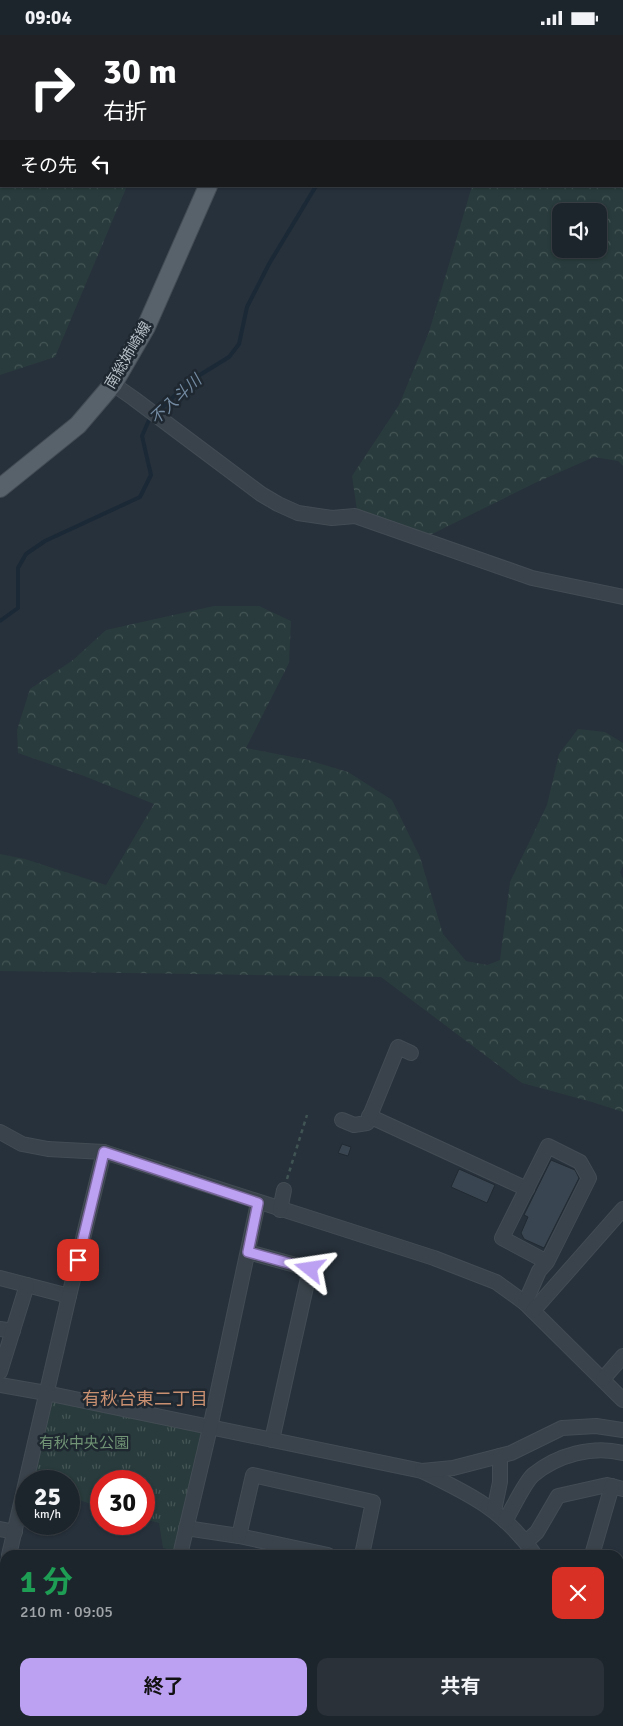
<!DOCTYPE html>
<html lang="ja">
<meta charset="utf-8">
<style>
:root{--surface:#1d252c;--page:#2a3138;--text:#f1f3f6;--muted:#a0a5a9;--line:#3b4248;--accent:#bca0f2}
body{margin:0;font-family:Signika,"Noto Sans JP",sans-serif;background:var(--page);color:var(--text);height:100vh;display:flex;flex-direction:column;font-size:19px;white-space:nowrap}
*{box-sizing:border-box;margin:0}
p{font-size:16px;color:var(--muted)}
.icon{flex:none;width:28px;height:28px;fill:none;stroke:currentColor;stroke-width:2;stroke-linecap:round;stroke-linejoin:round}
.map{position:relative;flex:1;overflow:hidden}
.drawer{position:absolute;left:0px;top:1515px;width:624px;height:176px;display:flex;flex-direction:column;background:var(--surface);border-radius:15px 15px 0 0;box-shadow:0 1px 4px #0004,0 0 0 1px var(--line)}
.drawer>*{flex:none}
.banner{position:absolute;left:0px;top:0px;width:624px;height:152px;box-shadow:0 1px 4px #0004,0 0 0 1px var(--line);background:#202124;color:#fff;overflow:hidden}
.controls{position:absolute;left:552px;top:168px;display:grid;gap:10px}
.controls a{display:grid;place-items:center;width:55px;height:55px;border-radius:10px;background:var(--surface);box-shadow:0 1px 4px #0004,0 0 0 1px var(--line);font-size:25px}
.speed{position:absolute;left:15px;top:1435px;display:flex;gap:10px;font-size:25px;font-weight:700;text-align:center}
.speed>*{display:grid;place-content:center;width:65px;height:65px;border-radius:50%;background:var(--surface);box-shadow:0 1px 4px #0004,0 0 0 1px var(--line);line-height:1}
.speed small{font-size:12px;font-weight:400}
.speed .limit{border:8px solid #d22;background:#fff;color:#111}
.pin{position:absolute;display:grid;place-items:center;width:42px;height:42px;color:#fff;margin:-21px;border-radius:10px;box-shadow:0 2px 8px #0006}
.me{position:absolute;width:55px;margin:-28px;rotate:285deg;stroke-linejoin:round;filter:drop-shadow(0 0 4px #0008)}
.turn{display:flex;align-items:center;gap:18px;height:105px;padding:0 20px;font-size:22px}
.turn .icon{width:65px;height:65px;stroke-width:2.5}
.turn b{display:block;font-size:35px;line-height:42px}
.then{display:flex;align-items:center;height:48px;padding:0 20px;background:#0003;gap:10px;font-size:19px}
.round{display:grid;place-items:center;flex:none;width:52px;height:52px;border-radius:10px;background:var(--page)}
.summary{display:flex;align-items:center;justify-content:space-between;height:85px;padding:0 20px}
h1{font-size:30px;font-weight:700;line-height:38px;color:#1e9e55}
.button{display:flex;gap:10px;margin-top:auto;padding:10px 20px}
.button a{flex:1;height:58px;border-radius:10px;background:var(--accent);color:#111;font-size:20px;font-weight:700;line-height:58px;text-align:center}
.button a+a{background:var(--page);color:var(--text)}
.status{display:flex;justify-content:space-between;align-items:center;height:35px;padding:0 25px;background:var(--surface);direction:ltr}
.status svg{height:14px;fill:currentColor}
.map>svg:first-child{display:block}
</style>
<div class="status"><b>09:04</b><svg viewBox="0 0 49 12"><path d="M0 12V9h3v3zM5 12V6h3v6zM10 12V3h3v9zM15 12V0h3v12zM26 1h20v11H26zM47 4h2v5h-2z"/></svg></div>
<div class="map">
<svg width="623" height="1691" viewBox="0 0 623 1691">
<defs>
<pattern id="forest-crowns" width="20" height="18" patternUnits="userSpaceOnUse" patternTransform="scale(1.25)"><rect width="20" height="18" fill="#293b3c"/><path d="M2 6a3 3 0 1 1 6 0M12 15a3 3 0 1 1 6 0" fill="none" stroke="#465657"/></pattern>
<pattern id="park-tufts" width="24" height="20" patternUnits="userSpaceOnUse" patternTransform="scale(1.25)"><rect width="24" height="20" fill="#293b3c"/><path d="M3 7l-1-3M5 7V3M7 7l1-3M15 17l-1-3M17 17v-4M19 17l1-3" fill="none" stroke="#465657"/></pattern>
</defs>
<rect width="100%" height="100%" fill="#27313b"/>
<g fill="url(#forest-crowns)" fill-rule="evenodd">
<path d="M0,0H216L1,1V151H127L55,322L0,340Z"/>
<path d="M623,27V431L618,426L594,422L535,448L432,499L393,501L357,475L352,441L399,370L429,297L472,151H622ZM561,176H599V214H561Z"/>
<path d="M214,571H259L291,586L289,628L246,713L308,725L348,737L392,765L420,822L443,899L466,926L487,930L500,925L510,847L547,770L559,719L578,694L605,697L623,708V831L620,837L623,844V1077L592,1067L522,1048L381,942L0,936V819L25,824L106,850L154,769L84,741L18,718L17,695L30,654L73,625L106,595Z"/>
</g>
<path fill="url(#park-tufts)" d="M46,1358L210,1393L181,1517L163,1513L159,1488L144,1484V1446H101V1472L69,1462V1446H26Z"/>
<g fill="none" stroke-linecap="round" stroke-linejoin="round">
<g stroke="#1b2937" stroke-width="4">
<path d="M375,1L376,0"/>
<path d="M0,586L18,573V533L26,519L45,506L140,462L151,440L142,401L149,385L190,346L229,322L239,309L247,272L269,229L316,151"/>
</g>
</g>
<g fill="#394550" stroke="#212a32">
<path d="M342,1109L351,1112L348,1121L338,1118Z"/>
<path d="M551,1125L575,1135L579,1143L544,1213L524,1204L521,1198L528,1182L524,1180Z"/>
<path d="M459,1134L495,1150L487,1168L451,1152Z"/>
</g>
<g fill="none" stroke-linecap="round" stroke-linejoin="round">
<g stroke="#434c54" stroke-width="16">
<g id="minor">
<path d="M113,349L133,363L261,459L278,469L298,478L332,483L355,481L532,543L623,562"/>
<path d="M369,1081L527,1154"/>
<path d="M342,1085L354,1090L367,1088L398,1012L411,1018"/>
<path d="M0,1097L22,1109L48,1114L104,1117L434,1223L496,1247L525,1268L623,1365"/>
<path d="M280,1175L284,1155"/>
<path d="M248,1217L310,1234L272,1405"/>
<path d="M0,1243L69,1261"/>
<path d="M525,1268L539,1236L547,1227L502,1203L548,1111L580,1127L589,1143L547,1227"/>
<path d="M533,1276L623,1174"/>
<path d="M0,1294L13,1296"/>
<path d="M0,1337L27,1250"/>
<path d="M603,1344L623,1321"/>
<path d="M0,1350L46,1358L422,1436C468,1458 505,1476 535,1520"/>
<path d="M422,1436L453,1433L511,1418L562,1393L596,1391L623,1395"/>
<path d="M494,1476L500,1447V1421"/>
<path d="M505,1486C512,1475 524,1448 533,1440C557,1420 593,1410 623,1418"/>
<path d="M186,1493L239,1501L328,1520"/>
<path d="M0,1494L15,1497"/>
<path d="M239,1501L253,1440L373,1467L362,1520"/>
<path d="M526,1507L537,1497L558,1461L607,1450L623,1454"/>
<path d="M9,1520L69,1261L104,1117"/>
<path d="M180,1520L210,1393L258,1168"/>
<path d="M592,1520L612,1451"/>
<path d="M619,1548L623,1549"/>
<path d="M0,1555L5,1535"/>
<path d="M0,1638L5,1639"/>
<path d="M619,1638H623"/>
<path d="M169,1686L191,1691"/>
<path d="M618,1686V1691"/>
<path d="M58,1691L59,1686"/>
<path d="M400,1691L401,1686"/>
<path d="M453,1691L454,1686"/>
<path d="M565,1691L566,1686"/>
</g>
</g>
<g stroke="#434c54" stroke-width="20">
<g id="major">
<path d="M271,1L272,0"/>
<path d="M0,453L78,390L113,349L146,292L208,151"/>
</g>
</g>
<path stroke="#415454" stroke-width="2.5" stroke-dasharray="4 4" stroke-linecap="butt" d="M287,1144L307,1080"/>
<use href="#minor" stroke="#3a434b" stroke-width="14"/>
<use href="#major" stroke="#58626b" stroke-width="18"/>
</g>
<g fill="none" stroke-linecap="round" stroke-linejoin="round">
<g stroke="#7a689d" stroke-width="12">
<path id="route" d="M78,1225L104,1117L258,1168L248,1217L310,1234"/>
</g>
<use href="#route" stroke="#bca0f2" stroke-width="9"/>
</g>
<g text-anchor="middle" stroke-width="5" stroke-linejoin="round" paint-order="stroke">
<g font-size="15" fill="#b6bec6" stroke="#1f2830">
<text transform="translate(128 320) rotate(-59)" y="5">南総姉崎線</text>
</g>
<g font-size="15" fill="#709475" stroke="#1f2830">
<text x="84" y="1413">有秋中央公園</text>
</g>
<g font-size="16" font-style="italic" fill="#738aa1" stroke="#1f2830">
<text transform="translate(175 364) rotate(-43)" y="6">不入斗川</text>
</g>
<g font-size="18" fill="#c88f70" stroke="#1f2830">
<text x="145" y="1370">有秋台東二丁目</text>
</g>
</g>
</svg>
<div class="controls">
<a><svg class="icon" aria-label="sound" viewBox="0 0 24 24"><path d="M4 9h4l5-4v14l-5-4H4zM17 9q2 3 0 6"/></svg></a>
</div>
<div class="speed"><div>25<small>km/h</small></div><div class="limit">30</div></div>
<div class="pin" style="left:78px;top:1225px;background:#d93025"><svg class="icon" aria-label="arrive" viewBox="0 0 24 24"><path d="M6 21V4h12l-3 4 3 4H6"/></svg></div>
<svg class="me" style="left:310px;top:1234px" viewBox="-20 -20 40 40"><path d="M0-17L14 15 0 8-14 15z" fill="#bca0f2" stroke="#fff" stroke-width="4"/></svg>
<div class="banner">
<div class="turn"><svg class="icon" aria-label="right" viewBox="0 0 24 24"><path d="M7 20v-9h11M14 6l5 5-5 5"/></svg><div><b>30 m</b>右折</div></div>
<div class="then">その先<svg class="icon" aria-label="left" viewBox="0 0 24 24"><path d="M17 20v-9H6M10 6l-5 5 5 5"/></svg></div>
</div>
<section class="drawer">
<div class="summary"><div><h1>1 分</h1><p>210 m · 09:05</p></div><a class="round" style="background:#d93025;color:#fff"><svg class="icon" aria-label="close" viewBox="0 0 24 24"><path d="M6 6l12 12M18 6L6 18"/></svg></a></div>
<div class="button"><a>終了</a><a>共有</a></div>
</section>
</div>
